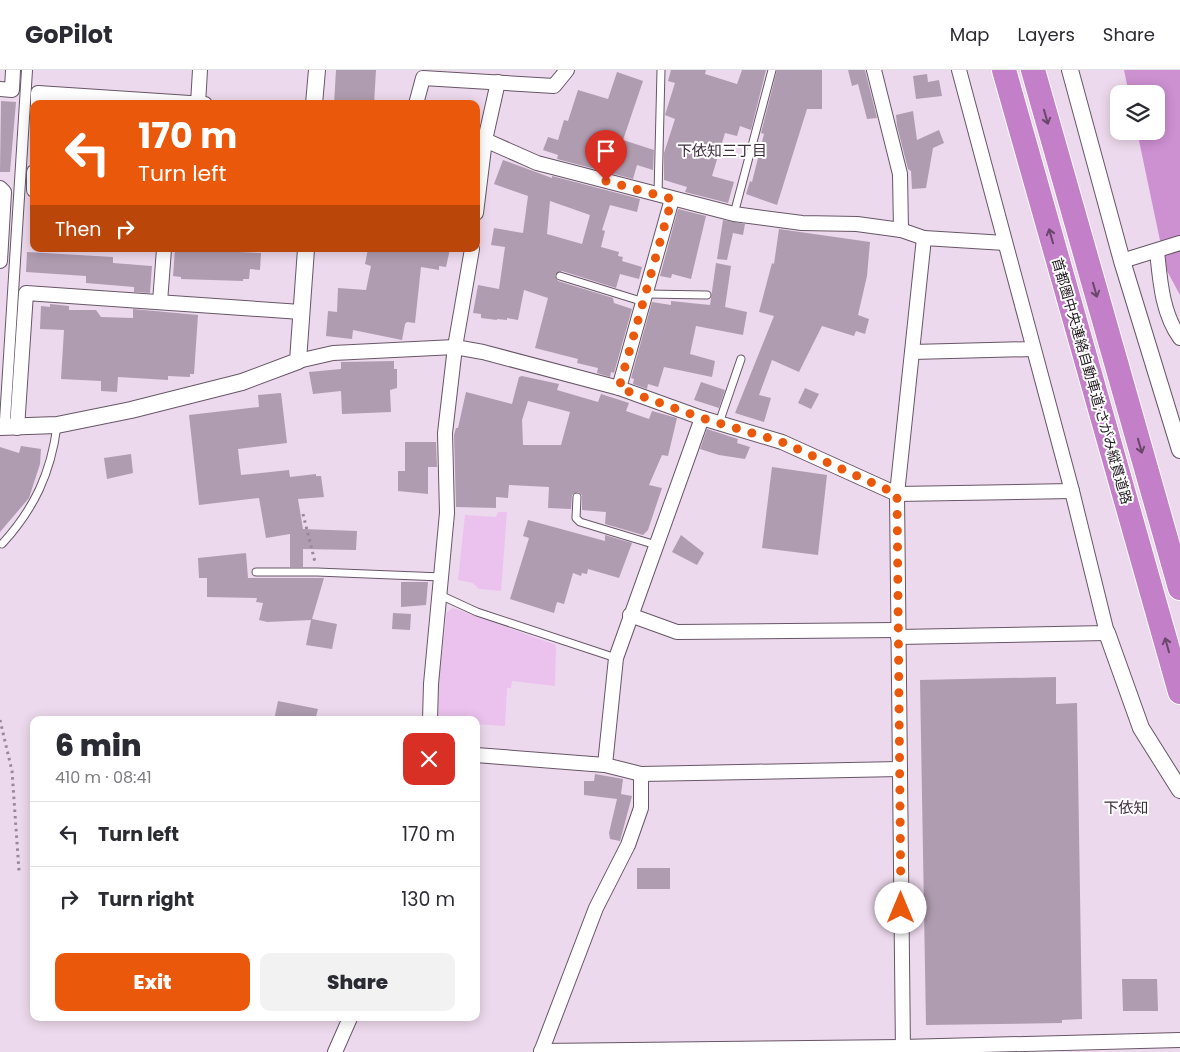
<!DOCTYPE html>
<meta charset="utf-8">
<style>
:root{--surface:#fff;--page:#f2f2f3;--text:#2b2b33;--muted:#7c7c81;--line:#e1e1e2;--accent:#ea580c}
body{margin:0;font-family:Poppins,"Noto Sans JP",sans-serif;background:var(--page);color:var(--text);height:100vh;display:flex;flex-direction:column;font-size:19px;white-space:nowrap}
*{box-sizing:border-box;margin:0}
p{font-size:16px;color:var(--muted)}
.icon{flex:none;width:28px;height:28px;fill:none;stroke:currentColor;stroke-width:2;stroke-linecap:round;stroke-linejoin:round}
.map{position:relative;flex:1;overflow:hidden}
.sheet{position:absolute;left:30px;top:646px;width:450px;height:305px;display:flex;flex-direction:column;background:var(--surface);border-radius:10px;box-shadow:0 2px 12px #0003}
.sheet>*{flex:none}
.guide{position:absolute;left:30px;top:30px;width:450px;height:152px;border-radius:10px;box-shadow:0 2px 12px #0003;background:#ea580c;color:#fff;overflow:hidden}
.tools{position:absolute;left:1110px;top:15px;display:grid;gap:10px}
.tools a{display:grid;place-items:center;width:55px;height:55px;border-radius:10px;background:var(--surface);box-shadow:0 2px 12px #0003;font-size:25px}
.pin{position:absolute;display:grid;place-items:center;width:42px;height:42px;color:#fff;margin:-51px -21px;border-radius:50% 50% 50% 0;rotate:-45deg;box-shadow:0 0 5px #0007}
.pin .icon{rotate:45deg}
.me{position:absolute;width:55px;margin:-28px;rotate:0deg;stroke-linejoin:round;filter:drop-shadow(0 0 4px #0008)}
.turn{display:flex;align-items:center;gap:18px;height:105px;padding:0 25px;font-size:22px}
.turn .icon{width:65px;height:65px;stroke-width:2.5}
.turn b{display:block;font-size:35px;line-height:42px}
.then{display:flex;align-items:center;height:48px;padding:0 25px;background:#0003;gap:10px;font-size:19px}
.round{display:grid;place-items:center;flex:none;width:52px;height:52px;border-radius:10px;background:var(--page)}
.summary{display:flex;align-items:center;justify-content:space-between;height:85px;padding:0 25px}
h1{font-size:30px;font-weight:800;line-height:38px}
.action{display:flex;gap:10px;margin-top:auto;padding:10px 25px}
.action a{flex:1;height:58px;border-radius:10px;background:var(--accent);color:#fff;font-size:20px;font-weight:800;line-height:58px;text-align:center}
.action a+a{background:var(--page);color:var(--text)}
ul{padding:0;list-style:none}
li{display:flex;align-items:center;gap:15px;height:65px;padding:0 25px;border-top:1px solid var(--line)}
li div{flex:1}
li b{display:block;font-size:19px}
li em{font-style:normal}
header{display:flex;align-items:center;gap:30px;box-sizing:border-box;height:70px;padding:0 25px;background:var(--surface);border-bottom:1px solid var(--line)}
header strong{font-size:24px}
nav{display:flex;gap:28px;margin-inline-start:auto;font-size:18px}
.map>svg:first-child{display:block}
</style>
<header>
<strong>GoPilot</strong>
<nav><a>Map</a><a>Layers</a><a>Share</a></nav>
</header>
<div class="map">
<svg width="1180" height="982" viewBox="0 0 1180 982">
<rect width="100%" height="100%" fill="#edd9ed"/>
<g fill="#ebc2ed">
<path d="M498,442H507L501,521L479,519L473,513L458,510L465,445L496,447Z"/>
<path d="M453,538L556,575L555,616L512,611L511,618H507L505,656L476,654V650H438L439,608L447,542Z"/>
</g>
<path fill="#cd90d1" d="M1124,0H1180V225L1166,199L1137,61H1156V24H1129Z"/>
<g fill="#af9cb0" fill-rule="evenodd">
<path d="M336,0H376L374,34H334Z"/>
<path d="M671,0H706L705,4L737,14L742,0H766L751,60L740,56L737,66L725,63L712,106L734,112L728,133L685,122L687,117L664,110V83L675,49L665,45L675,13L668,11Z"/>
<path d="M777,0H822V39H807L777,135L746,124L750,111L752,112L764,64L761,63Z"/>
<path d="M848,0H865L877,48L867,49L858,14L852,16Z"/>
<path d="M617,2L643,11L623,70L654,80L653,100L637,95L633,109L557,89L558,85L543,80L548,67L558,70L564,50L568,51L578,20L608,29Z"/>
<path d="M927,4L928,12L939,10L942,26L916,29L913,6Z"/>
<path d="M1,31L16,32L10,102H0Z"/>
<path d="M913,41L917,70L939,60L944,73L933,78L926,118L912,119L911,101L908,99L897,56L896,45Z"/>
<path d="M503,90L552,108V106L640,129L637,142L610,135L602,160L605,161L601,177L619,182L618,186L623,187L622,191L642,197L639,209L620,204L616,218L562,201L555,205L558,211L613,228L614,233L632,239L614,303L611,302L610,307L597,303L598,298L577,293L578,289L535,278L548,228L524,220L518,250L507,248V250L497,249V250L481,248V244L473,243L478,215L499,219L505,177L491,175L494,158L523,163L528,126L494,114ZM550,131L590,145L582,174L547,164Z"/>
<path d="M678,139L706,146L691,209L672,204L671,208L660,206Z"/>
<path d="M723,150L745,154L743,165L733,163L727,190L717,189Z"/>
<path d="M779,159L870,172L867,206L858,245L869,249L865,264L856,261L854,266L822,256L799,302L772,290L759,325L771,328L764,352L735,343L774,246L759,242L772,193L774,194Z"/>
<path d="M175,179L261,183L260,200L250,199L249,209H243V211L181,209V207L173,206Z"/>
<path d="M368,179H450L446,197L439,196V200L421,197L415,253L407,252L405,254L402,270L353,260L352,269L326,266L328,241L337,242L338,218L366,220L371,196L365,194Z"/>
<path d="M27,182L113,187V193L152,196L150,223L134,222V217L86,213V206L26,202Z"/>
<path d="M716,193L731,196L725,237L747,242L743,265L696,256L690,284L715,291L712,307L664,297L658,317L648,314L647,319L633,314L634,309L631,308L652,232L671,235V231L710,235Z"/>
<path d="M50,234L69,236V240H96L101,247L133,248V239L198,245L194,304H190V307L168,306V310L118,307L117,322L101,321V311L61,309L64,260L40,259L41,236L50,237Z"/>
<path d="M394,291V299H397V318L390,320L391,342L342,344L341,321L313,324L309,302L341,299V292Z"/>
<path d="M522,306L559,314L557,320L598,332L601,324L629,333L626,341L649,349L652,341L677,348L668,386L662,385L649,415L662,418L648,460L643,465L605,454L606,442L582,440V425L578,422L572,425L571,439L548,438L549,417L509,415L508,428L496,427V438L456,437L454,365L456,358H458L466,322L512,334L519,307ZM528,331L570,342L561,375H523L522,350Z"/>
<path d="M701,312L725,320L719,338L694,330Z"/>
<path d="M805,318L819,324L811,339L798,333Z"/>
<path d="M281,323L287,373L238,379L241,405L289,400L290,407L316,404V406H321L324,427L298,429L303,459L357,461L356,480L303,479V497H290V464L266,468L259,428L199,435L189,345L259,337L258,325Z"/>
<path d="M707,359L738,369L737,373L750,377L745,389L719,385L700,379Z"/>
<path d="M405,372H436L437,397H428V424L398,421V401H405Z"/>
<path d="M21,376L41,379L40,394L29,428L0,462V377L19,383Z"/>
<path d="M131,384L133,403L107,409L104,388Z"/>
<path d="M772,397L827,405L818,485L762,478Z"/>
<path d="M528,450L605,471V465L632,473L619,508L588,499L587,504L582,503L581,506L573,503L564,534L557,532L554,543L510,529L529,468L523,466Z"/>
<path d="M681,465L704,483L697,495L672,482Z"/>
<path d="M246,483L248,508H324L312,549L337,554L332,579L306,575L311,550L267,552L259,550L263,533L256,532L257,528L207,527V508H199L198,488Z"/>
<path d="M401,512H428L426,535L401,537Z"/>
<path d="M393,543L411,544L410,560L392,559Z"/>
<path d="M1056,607V634L1077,633L1082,949L1062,950V953L926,955L920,610Z"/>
<path d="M278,631L318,639L315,650H274Z"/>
<path d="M595,704L623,709L621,724L632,726L620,771L610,769L609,763L617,729L584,725V711H594Z"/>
<rect x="637" y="798" width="33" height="21"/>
<path d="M1122,909H1157L1158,941H1123Z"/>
</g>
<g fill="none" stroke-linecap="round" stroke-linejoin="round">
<g stroke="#675667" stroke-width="9">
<g id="service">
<path d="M658,124L661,0"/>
<path d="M734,144L772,0"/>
<path d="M560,206L644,232"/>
<path d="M647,224L707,225"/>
<path d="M719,353L741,289"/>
<path d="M577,427L576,448L580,452L656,475"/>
<path d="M2,474C34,439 51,403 57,356"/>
<path d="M256,502H317L442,507"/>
<path d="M440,525L477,542L616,588"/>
</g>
</g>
<g stroke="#675667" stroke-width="12">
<path id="pedestrian" d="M5,350L27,0"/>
</g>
<g stroke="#675667" stroke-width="16">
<g id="minor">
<path d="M874,0L900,104L901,160"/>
<path d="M0,19L12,20L13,0"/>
<path d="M38,34V23L205,34"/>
<path d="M198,34L200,0"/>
<path d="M416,34L423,8L554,16L567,0"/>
<path d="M485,70L537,93L734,144L802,153L857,154L901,160L924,168"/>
<path d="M34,102V120"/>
<path d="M0,118L4,122L0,191"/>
<path d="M476,143L485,70L498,12"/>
<path d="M1157,181C1160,210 1162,243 1180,268"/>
<path d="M1122,191L1180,173"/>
<path d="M160,232L164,179"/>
<path d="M912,282L1033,279"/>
<path d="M298,291L333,283L455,277L483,282L619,318L702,348L782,372L897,424L1072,421"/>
<path d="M619,318L672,129"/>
<path d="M17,358L26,223L301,242"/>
<path d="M630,545L677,562L897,560"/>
<path d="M898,567L1107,563L1072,421L959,0"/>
<path d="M430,650L431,614L447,443L445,363L455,277L472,179"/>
<path d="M476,685L605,695L641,704L900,699"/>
<path d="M605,695L616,588L702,348"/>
<path d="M541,981L902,977L1180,970"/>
<path d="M335,982L350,948"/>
<path d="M541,982L596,838L628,775L641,738V704"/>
<path d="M903,982L897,424L924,168L1005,173"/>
</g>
</g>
<g stroke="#675667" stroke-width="18">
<g id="tertiary">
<path d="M1070,0L1122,191L1180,380"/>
<path d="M314,34L317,0"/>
<path d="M0,357L57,355L131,340L242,312L298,291L306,179"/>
<path d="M1107,563L1141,658L1180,720"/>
</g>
</g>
<g stroke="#fff" stroke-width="26">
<g id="motorway">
<path d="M1004,0L1180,622"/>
<path d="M1033,0L1180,518"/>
</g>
</g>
<g stroke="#978997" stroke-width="3" stroke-dasharray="2.5 4" stroke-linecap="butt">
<path d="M303,444L315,492"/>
<path d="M0,650L12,701L19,801"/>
</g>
<use href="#service" stroke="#fff" stroke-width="7"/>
<use href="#pedestrian" stroke="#fff" stroke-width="10"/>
<use href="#minor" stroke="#fff" stroke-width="14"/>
<use href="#tertiary" stroke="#fff" stroke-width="16"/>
<use href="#motorway" stroke="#c37fc7" stroke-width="24"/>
</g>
<defs><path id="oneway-shaft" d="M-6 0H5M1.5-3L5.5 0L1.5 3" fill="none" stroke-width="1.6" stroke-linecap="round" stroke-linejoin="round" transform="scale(1.25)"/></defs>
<g stroke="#69476b">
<use href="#oneway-shaft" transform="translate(1046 47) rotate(74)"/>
<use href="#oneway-shaft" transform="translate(1051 166) rotate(-106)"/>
<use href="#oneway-shaft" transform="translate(1095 220) rotate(74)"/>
<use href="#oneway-shaft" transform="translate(1140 376) rotate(74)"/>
<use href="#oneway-shaft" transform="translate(1167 575) rotate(-106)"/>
</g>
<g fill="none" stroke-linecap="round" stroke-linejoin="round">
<path stroke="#ea580c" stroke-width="9" stroke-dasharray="0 16.2" d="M606,111L672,129L619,318L702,348L782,372L897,424L901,838"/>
</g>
<g text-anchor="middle" stroke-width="4" stroke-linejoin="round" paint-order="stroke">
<g font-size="14" fill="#201920" stroke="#fff">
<text transform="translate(1092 311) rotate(74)" y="5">首都圏中央連絡自動車道;さがみ縦貫道路</text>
</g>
<g font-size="15" fill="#3d2e3e" stroke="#fff">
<text x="722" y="86">下依知三丁目</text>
<text x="1126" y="743">下依知</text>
</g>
</g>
</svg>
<div class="tools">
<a><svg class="icon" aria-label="layers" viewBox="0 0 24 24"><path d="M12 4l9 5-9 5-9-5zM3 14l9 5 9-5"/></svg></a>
</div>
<div class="pin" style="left:606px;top:111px;background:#d93025"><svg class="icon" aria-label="arrive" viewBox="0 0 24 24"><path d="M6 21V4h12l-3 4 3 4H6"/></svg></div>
<svg class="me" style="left:901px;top:838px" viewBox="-20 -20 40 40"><circle r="19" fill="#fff"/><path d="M0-13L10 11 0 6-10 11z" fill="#ea580c"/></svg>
<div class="guide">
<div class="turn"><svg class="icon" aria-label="left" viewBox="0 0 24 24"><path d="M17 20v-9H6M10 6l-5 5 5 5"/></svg><div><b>170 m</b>Turn left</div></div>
<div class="then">Then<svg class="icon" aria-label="right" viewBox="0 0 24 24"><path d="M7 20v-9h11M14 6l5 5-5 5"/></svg></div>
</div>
<section class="sheet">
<div class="summary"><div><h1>6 min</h1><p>410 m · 08:41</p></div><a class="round" style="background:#d93025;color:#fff"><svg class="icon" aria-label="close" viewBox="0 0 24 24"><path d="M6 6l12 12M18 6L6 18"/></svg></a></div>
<ul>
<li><svg class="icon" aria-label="left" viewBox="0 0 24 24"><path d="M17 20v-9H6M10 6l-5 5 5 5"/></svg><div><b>Turn left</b></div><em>170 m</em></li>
<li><svg class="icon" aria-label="right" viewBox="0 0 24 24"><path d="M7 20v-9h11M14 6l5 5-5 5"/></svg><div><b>Turn right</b></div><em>130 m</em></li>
</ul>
<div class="action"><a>Exit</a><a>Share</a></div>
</section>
</div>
